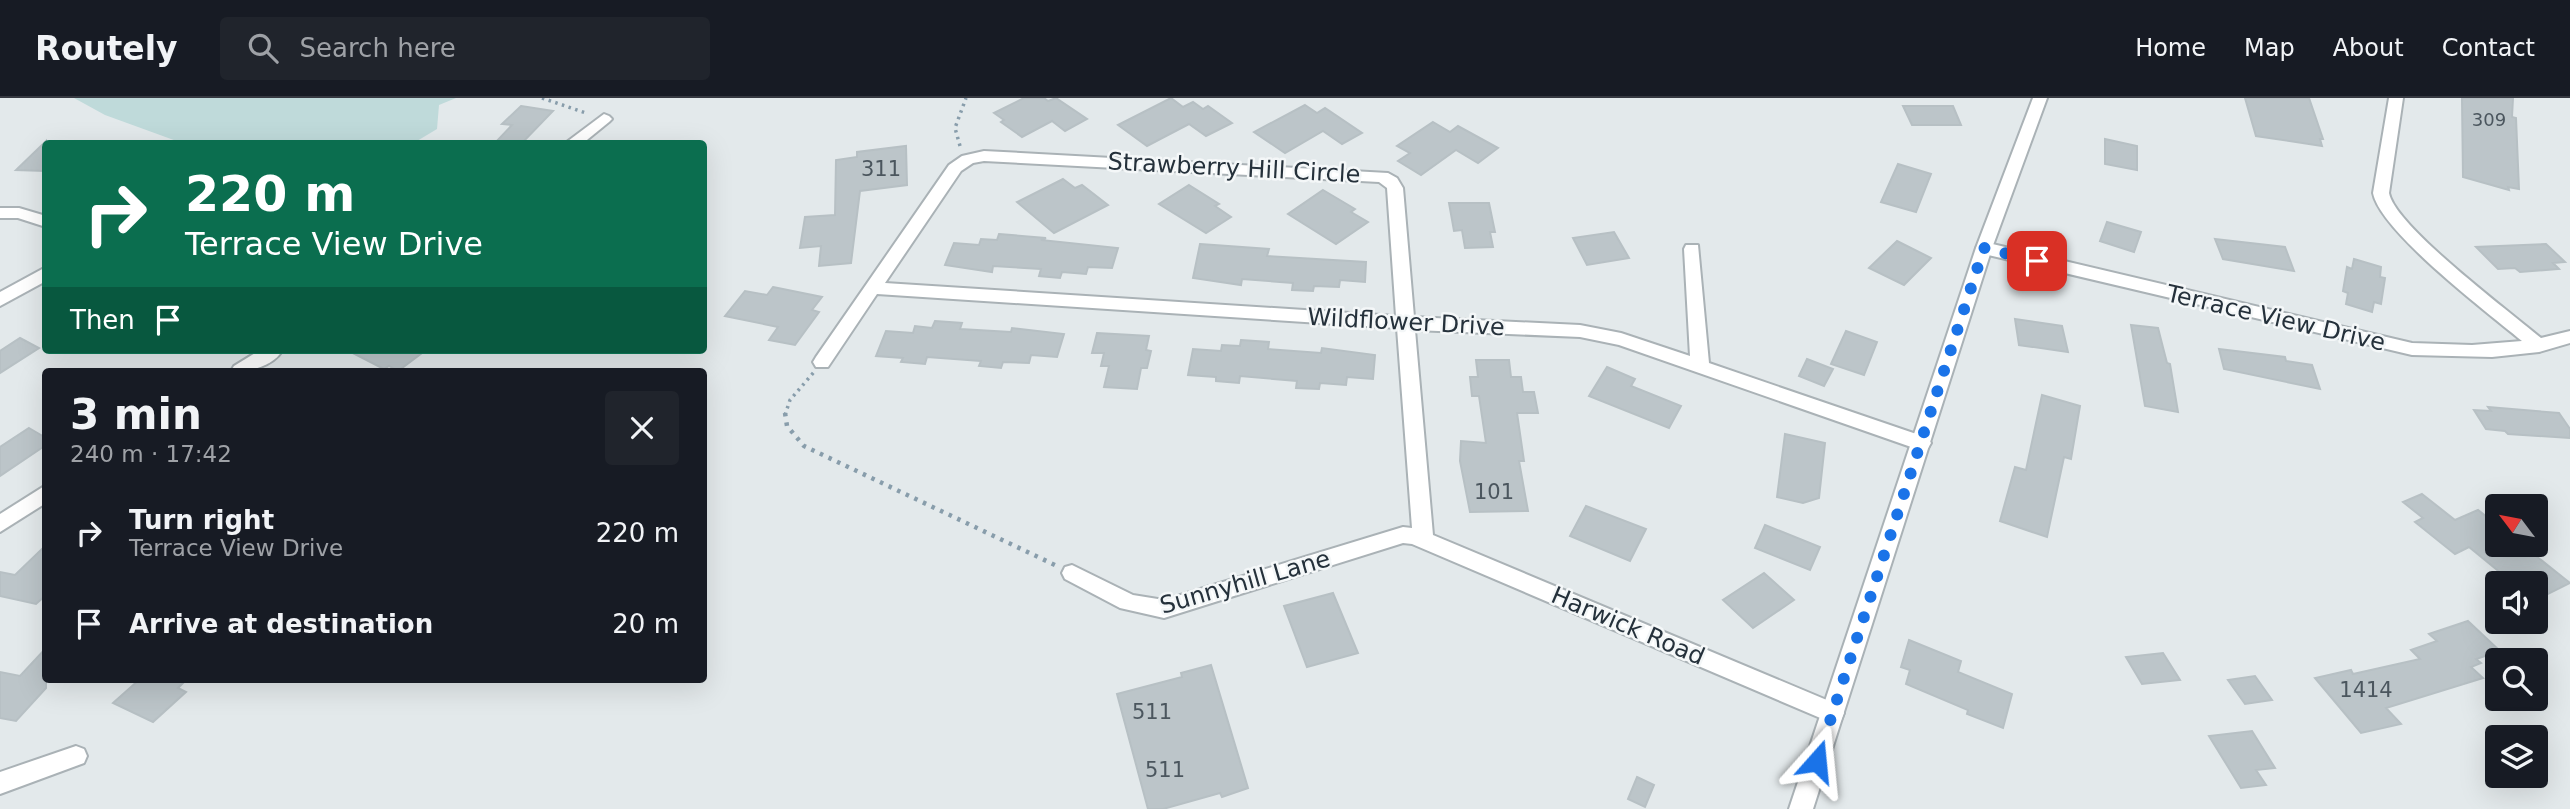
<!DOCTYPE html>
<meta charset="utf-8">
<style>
:root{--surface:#171b24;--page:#20242c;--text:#f1f3f6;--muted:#9ea1a6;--line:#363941}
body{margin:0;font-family:"DejaVu Sans",sans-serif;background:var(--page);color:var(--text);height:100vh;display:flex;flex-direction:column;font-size:26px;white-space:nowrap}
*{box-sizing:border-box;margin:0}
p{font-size:23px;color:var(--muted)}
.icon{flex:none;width:38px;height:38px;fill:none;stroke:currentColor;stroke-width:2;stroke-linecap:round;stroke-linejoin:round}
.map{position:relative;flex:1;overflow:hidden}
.sheet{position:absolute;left:42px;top:270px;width:665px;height:315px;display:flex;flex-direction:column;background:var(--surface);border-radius:7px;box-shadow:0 7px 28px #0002}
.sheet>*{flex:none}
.guide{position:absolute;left:42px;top:42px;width:665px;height:214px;border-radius:7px;box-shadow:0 7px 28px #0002;background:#0b6e4f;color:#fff;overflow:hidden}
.needle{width:46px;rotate:302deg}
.controls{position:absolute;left:2485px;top:396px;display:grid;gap:14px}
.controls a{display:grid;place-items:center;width:63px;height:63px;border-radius:7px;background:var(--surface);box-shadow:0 7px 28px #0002;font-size:35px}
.pin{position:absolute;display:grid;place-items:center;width:60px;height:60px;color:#fff;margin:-30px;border-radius:14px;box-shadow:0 4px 10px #0006}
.me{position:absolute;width:77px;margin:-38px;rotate:18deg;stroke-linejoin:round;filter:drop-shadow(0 0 5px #0008)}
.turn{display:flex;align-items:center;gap:24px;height:147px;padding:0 28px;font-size:32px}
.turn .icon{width:91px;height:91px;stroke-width:2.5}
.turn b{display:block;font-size:49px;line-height:60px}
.then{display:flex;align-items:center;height:66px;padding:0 28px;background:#0003;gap:14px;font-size:26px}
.round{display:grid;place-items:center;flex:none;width:74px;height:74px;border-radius:7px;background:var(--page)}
.overview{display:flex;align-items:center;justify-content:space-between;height:119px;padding:0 28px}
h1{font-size:42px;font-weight:600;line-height:52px}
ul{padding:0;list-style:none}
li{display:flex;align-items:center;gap:21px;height:91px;padding:0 28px}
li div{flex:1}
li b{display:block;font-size:26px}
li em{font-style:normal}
header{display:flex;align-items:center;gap:42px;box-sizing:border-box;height:98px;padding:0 35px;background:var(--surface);border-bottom:2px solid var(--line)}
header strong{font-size:33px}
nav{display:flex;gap:38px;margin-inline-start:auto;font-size:24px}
.search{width:490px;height:63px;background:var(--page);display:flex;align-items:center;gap:18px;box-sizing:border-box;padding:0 24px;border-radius:7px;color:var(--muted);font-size:26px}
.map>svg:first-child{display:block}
</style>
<header>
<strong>Routely</strong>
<div class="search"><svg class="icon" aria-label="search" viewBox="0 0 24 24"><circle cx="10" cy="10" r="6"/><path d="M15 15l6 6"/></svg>Search here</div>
<nav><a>Home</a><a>Map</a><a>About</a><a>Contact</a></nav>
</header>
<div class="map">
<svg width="2570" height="711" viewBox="0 0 2570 711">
<rect width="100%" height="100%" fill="#e3e9eb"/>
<path fill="#bfdada" d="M74,0H456L439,7L437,31L412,46L182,45L105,17Z"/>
<g fill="#bcc5c9" stroke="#b7c0c4" stroke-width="2">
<path d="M1024,0H1044L1048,3L1056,0L1087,21L1065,33L1052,23L1022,39L1001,24L1004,22L994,15Z"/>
<path d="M1171,0L1183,9L1193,4L1203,11L1208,8L1232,25L1206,38L1189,26L1147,48L1118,27Z"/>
<path d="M2245,0H2309L2323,41H2320L2322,48L2256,38Z"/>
<path d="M2462,0H2513L2512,19L2516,20L2519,91L2508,89L2509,92L2463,79Z"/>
<path d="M1305,7L1317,15L1325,10L1362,35L1342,46L1323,33L1285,55L1254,34Z"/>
<path d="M521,8L553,13L521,46H494L512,27L502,26Z"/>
<path d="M1903,8H1953L1961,27H1912Z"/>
<path d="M1433,24L1450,34L1458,28L1498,50L1478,65L1456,52L1421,77L1398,63L1410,55L1397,48Z"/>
<path d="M2105,41L2137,48V72L2105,66Z"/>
<path d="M46,43V73L16,72Z"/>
<path d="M906,48L907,87L860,93L851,165L819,168L821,148L800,150L805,119L835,117L836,62L857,59V54Z"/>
<path d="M1898,66L1931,76L1916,114L1881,104Z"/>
<path d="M1063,81L1075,90L1082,87L1108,107L1054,135L1017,104Z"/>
<path d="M1189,87L1219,106L1215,108L1231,119L1206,135L1159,106Z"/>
<path d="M1323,92L1355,111L1351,114L1368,124L1336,146L1288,116Z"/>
<path d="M1449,105H1489L1495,134H1490L1493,149L1465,150L1462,132L1454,133Z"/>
<path d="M2107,124L2141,134L2134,154L2100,143Z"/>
<path d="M1614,134L1629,160L1587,167L1573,140Z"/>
<path d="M999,136L1046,140L1041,142L1118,150L1112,170L1088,169L1086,176L1062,174L1060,180L1039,178L1041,171L993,168L992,174L945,167L954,145L979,147L981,141L997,142Z"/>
<path d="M2215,141L2285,149L2294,173L2223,161Z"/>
<path d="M1897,143L1931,160L1904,187L1869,170Z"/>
<path d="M1200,146L1269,151L1267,158L1366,164L1365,184L1340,182L1339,189L1314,188L1313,193L1292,192L1293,185L1242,181L1241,187L1193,180Z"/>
<path d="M2546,146L2565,164L2553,165L2559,171L2520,174L2515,170L2498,171L2476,149Z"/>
<path d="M2354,161L2381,169L2380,179L2385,180L2381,206L2374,204L2372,214L2346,206L2348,195L2343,193L2347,169L2352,171Z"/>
<path d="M773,189L822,199L812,212L819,214L795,247L769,242L778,229L725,218L745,193L767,197Z"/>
<path d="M2015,221L2062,228L2068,254L2019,247Z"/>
<path d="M935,223L962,225L960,231L1011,234L1012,230L1064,236L1057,259L1031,257L1029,265L1003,264L1001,270L979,268L981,263L927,259L925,266L901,264L903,260L876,258L886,233L913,235L915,228L932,230Z"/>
<path d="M2131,227L2158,230L2167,265L2170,266L2178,314L2145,308Z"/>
<path d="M1846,233L1877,244L1864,277L1831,266Z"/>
<path d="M1097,235L1149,238L1146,252L1151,253L1147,270H1141L1137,291L1104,289L1109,268H1101L1104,255H1092Z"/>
<path d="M20,240L39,250L0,275V253Z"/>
<path d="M1241,242L1269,244L1268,251L1321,255L1322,250L1375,257L1373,281L1347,279L1346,287L1320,285L1319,291L1296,290L1297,283L1240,278L1239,285L1216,283V279L1188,277L1193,251L1221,253L1222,247L1240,248Z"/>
<path d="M2219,251L2285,259L2286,263L2312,267L2320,291L2224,271Z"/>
<path d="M347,252H426L398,273L389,268L384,271Z"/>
<path d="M1807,261L1833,271L1824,288L1799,278Z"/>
<path d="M1476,262H1509L1511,279H1521L1523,294H1534L1538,315H1517L1524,363H1519L1528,413L1470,414L1460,363L1461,343L1486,345L1479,298H1472L1470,279H1478Z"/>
<path d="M1607,269L1635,281L1631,288L1681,308L1669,330L1589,298Z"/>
<path d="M2042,297L2080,308L2071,361L2064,359L2047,439L2000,423L2015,369L2026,372Z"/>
<path d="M2488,309L2559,315L2570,331V340L2508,336L2505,333L2486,331L2474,312L2491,313Z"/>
<path d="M29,330L46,340V347L0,378V349Z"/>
<path d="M1785,336L1825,345L1819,400L1803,405L1777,399Z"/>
<path d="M2422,396L2455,422L2478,412L2497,427V446H2521L2570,485L2536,502V485H2513L2469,449L2455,456L2415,424L2423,420L2403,404Z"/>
<path d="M1586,408L1646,431L1630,463L1570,438Z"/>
<path d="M1765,427L1820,449L1810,472L1755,450Z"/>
<path d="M46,447V497L36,506L0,498V474L15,477Z"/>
<path d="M1764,475L1794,502L1753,530L1723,502Z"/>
<path d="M1333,495L1358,555L1307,569L1284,508Z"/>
<path d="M2468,523L2500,553L2476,561L2481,565L2471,569L2483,580L2386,610L2401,626L2361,635L2315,580L2351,572L2353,576L2420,561L2411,552L2437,543L2429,536Z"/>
<path d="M1909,542L1961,563L1958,574L2012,596L2003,630L1967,616L1968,612L1906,586L1910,572L1901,569Z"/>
<path d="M46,550V590L16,623L0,620V574L20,578Z"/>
<path d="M2163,555L2180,582L2142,586L2126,559Z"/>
<path d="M1211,567L1248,690L1222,699L1220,695L1163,711H1148L1117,596L1182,579L1181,575Z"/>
<path d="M2255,578L2272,602L2245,606L2228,582Z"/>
<path d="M140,581H187L178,590L186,594L153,624L113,605Z"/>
<path d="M2252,633L2275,670L2256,672L2266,687L2241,690L2209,638Z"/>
<path d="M1637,679L1654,687L1645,709L1628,701Z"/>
</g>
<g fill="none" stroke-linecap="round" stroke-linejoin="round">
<g stroke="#aab2b6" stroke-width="4">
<g id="minor">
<path d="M2389,0H2403L2389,95C2395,128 2510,214 2541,240L2570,233V245L2539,254L2492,259L2412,257L1984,156L1976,150L1984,144L2412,245L2472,247L2522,243C2488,215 2380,133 2373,95Z"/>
<path d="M604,16L609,18L612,21L609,24L582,46H564Z"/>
<path d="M984,53L1388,75L1397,80L1403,90L1414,219L1580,227L1621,235L1690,258L1684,151L1686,147H1698L1709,265L1928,340L1931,345L1928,350H1914L1619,247L1580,239L1415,232L1433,437L1841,608L1844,615L1841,622L1833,625L1825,622L1412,446L1403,445L1164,520L1120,510L1065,481L1062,475L1065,469L1072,467L1133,497L1164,502L1403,429L1412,430L1397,230L877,196L828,269H816L813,264L816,259L949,67L962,58ZM984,63L1379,84L1387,90L1396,218L885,185L961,73L973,65Z"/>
<path d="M0,110H19L46,118V129L18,120H0Z"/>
<path d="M46,169V183L0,208V194Z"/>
<path d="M260,252H283C271,270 250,273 231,273L234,268Z"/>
<path d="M46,387V405L0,434V416Z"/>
<path d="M76,648L84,651L87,658L84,665L0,696V674Z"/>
</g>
</g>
<g stroke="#aab2b6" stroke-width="4">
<path id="tertiary" d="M2033,0H2047L1992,150L1813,711H1789L1976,150Z"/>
</g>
<g stroke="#889dab" stroke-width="3.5" stroke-dasharray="2.5 4.5" stroke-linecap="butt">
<path d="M542,0L586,15"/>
<path d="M960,48L955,30L966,0"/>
<path d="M785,317L790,302L814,274"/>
</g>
<path stroke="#889dab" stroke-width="4.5" stroke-dasharray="3.5 6" stroke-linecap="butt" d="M785,315L787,328L804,348L1055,467"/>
<use href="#minor" fill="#fff" fill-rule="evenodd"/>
<use href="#tertiary" fill="#fff" fill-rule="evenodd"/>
</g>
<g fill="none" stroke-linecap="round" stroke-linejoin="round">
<path stroke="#1a73e8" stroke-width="12" stroke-dasharray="0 21.6" d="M1817,663L1984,150L2037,163"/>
</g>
<g text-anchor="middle" stroke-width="5" stroke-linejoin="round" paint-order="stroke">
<g font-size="18" fill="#4b565e">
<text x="2489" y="28">309</text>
</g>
<g font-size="21" fill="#4b565e">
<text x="881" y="78">311</text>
<text x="1494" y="401">101</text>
<text x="2366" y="599">1414</text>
<text x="1152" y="621">511</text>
<text x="1165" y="679">511</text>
</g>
<g font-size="24" fill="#25313b" stroke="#f4f7f8">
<text transform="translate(1234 70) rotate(3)" y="8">Strawberry Hill Circle</text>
<text transform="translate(2276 220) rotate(13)" y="8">Terrace View Drive</text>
<text transform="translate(1406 224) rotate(3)" y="8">Wildflower Drive</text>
<text transform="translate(1245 484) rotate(-16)" y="8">Sunnyhill Lane</text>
<text transform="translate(1628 528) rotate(23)" y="8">Harwick Road</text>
</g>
</g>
</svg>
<div class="controls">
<a><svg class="needle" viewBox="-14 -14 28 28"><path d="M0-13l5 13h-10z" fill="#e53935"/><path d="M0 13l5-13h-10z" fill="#9ea1a6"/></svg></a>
<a><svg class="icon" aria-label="sound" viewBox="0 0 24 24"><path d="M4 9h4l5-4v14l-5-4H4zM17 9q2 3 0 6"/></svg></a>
<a><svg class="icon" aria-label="search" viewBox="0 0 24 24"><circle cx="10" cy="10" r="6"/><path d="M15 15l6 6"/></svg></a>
<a><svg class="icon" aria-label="layers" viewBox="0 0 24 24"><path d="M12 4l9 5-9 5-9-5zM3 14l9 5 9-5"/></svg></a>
</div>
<div class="pin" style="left:2037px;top:163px;background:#d93025"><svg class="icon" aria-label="arrive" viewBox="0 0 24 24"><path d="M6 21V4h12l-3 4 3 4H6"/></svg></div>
<svg class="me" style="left:1817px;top:663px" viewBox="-20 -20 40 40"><path d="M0-17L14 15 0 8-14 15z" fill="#1a73e8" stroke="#fff" stroke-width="4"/></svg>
<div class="guide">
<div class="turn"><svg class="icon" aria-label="right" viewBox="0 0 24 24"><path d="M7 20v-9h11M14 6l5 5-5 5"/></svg><div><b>220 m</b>Terrace View Drive</div></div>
<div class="then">Then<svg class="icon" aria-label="arrive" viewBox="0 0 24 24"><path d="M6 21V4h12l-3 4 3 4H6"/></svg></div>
</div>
<section class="sheet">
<div class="overview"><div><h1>3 min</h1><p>240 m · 17:42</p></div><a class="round"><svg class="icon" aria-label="close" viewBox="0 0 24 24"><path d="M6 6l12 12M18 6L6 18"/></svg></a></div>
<ul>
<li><svg class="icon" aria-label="right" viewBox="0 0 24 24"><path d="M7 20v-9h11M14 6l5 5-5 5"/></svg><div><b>Turn right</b><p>Terrace View Drive</p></div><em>220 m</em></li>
<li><svg class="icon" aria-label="arrive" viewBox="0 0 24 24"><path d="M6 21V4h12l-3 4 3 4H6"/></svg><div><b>Arrive at destination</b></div><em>20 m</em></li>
</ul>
</section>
</div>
